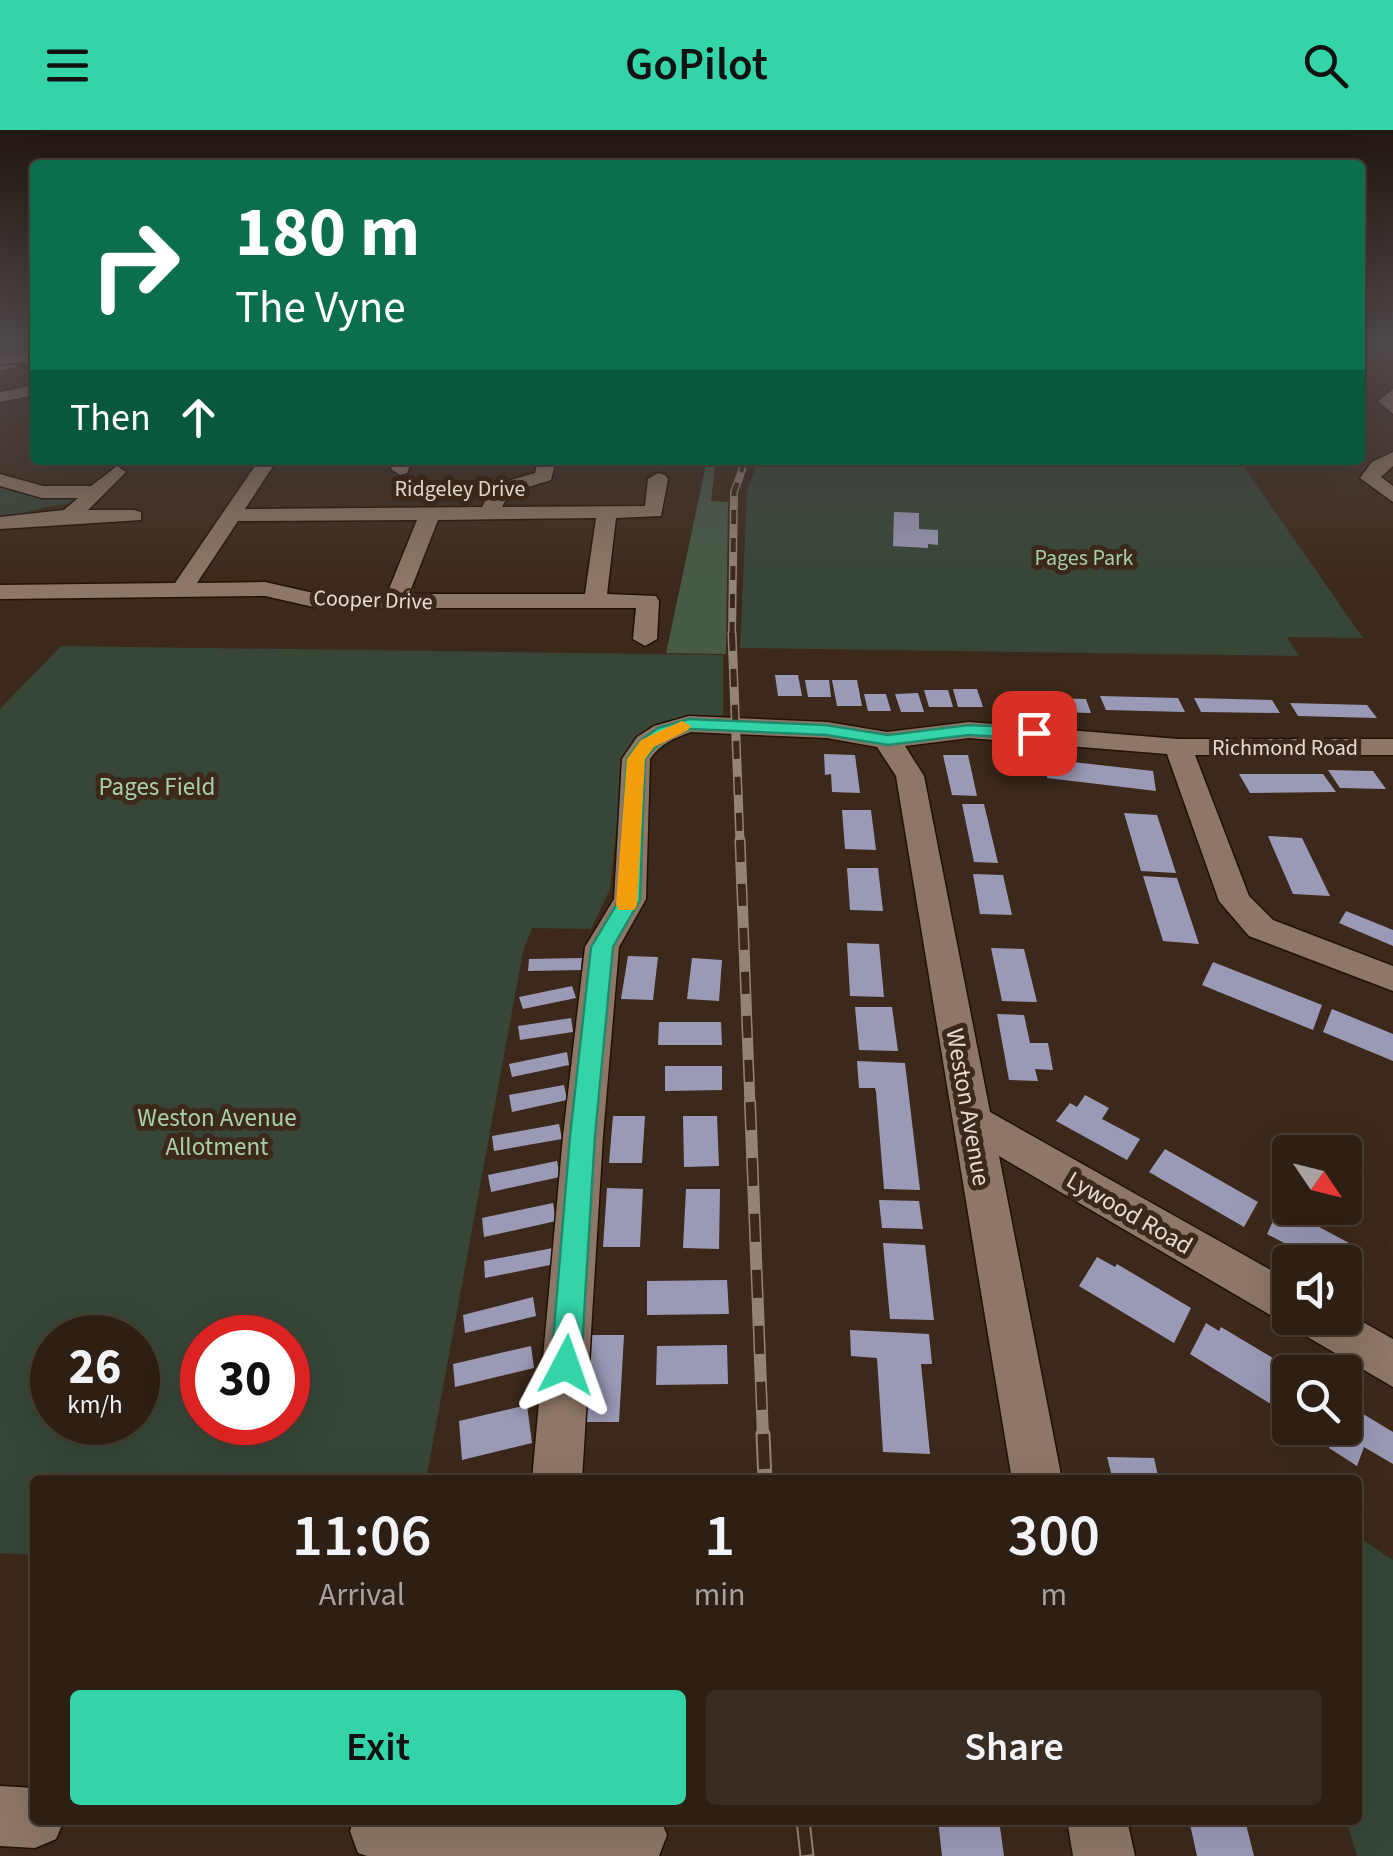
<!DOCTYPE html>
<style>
:root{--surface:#2d1f14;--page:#392c22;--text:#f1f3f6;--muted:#a7a2a0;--line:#483d34;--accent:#33d4a8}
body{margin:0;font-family:"Source Sans 3",sans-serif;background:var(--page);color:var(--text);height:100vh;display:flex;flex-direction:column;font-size:38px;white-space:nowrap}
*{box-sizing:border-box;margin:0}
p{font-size:32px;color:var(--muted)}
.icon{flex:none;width:55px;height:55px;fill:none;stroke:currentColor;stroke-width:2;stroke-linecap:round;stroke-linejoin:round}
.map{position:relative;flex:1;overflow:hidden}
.details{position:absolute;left:30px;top:1345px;width:1332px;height:350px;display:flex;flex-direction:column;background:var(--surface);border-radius:10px;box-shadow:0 10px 40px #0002,0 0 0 2px var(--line)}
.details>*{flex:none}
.hud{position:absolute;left:30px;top:30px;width:1335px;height:305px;border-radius:10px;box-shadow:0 10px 40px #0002,0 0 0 2px var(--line);background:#0b6e4f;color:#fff;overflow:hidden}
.needle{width:65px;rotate:125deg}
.buttons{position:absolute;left:1272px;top:1005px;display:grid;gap:20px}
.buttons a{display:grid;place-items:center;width:90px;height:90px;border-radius:10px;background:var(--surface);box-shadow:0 10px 40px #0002,0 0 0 2px var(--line);font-size:50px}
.speed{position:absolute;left:30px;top:1185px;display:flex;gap:20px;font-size:50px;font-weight:700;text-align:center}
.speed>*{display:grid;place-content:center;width:130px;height:130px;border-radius:50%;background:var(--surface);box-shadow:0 10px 40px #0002,0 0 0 2px var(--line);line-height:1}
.speed small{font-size:25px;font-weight:400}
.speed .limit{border:15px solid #d22;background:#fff;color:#111}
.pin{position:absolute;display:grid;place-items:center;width:85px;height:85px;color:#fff;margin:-42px;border-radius:20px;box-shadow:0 5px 15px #0006}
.me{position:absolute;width:110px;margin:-55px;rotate:4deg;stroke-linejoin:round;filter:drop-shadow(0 0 8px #0008)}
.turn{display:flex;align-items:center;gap:35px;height:210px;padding:0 40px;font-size:45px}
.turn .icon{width:130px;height:130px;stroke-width:2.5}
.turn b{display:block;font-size:70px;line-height:85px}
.then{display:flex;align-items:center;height:95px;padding:0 40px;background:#0003;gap:20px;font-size:38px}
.eta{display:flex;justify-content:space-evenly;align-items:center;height:170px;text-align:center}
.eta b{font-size:60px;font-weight:600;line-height:70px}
.primary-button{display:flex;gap:20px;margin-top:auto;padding:20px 40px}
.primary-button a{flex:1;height:115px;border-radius:10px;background:var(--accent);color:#111;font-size:40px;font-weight:600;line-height:115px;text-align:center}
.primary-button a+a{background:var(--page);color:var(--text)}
header{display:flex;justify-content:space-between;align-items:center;height:130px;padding:0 40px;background:var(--accent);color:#111;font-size:45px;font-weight:600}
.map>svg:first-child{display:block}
</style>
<header><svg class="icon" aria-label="menu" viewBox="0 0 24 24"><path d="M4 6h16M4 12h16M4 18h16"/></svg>GoPilot<svg class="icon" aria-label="search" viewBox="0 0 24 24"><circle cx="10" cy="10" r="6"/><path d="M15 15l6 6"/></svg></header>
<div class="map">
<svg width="1393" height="1726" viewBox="0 0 1393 1726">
<rect width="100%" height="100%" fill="#3c291b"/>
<g fill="#374637" fill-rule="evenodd">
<path d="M758,330H1239L1363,508L1287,507L1299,526L740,518L747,361Z"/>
<path d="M0,354L82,364L74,374C47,374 26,383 0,389Z"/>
<path d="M61,516L723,525V585L661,595L624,629L610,759L591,799L532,798L523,822L426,1350H35V1425L0,1423V579ZM52,1208H138V1292H52ZM202,1208H288V1292H202Z"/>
<path d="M1358,1407L1393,1430V1726H1357L1346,1690H1358Z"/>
</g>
<path fill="#465a46" d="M707,330H716L711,371L728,372L726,524L666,523Z"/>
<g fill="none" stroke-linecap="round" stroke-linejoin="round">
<path stroke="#818996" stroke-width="4" d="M0,238L15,235"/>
</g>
<g fill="#9b9ab6">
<path d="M894,382L919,383V399L938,400V415L928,414V418L893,416Z"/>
<path d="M775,545H798L802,566H778Z"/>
<path d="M805,550H829L831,567H808Z"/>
<path d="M832,550H857L862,576H837Z"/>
<path d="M953,559H977L983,577H958Z"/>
<path d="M924,560H948L953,577H929Z"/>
<path d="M918,563L924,582H901L895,564Z"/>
<path d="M864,564H886L891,581H868Z"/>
<path d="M1100,566L1178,568L1185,582L1106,580Z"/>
<path d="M1008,567L1086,569L1091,583L1012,581Z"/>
<path d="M1194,568L1272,570L1280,583L1201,582Z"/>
<path d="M1290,573L1367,575L1377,588L1298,586Z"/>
<path d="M824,624L855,625L860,663L832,662L831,644L825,645Z"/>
<path d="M943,625H968L977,666L952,665Z"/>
<path d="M1046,629L1153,641L1156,661L1047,648Z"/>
<path d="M1328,640L1373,641L1386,659L1340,658Z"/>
<path d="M1239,644H1323L1336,662L1250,663Z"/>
<path d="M962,674H984L998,733L974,732Z"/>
<path d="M842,680H871L876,720L845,719Z"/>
<path d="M1124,683L1157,685L1176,743L1141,741Z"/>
<path d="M1268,706L1302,708L1330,766L1293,764Z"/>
<path d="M847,738H878L883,781L850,780Z"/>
<path d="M973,744L1003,745L1012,785L980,784Z"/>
<path d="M1143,746L1177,748L1199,814L1163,811Z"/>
<path d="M1346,781L1393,800V816L1339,793Z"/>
<path d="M847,813L879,814L884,867L850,866Z"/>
<path d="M991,818L1024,819L1037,872L1002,871Z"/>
<path d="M628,826L658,827L653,870L621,869Z"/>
<path d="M582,828L581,840L528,841L529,829Z"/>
<path d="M692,828L722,830L719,871L687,869Z"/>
<path d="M1213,832L1322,875L1313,900L1202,855Z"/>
<path d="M572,856L576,868L523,879L519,867Z"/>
<path d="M855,877H892L898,921L859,920Z"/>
<path d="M1332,879L1393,904V931L1323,902Z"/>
<path d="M997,884L1024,885L1030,913H1048L1053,940L1035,939L1038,951L1009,950Z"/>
<path d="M571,888L573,902L520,910L518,896Z"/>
<path d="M659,892H721L722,915H658Z"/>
<path d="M567,922L569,935L512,947L509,934Z"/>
<path d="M857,931L905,933L920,1060L884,1059L876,962L875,958H859Z"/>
<path d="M665,936H722V960L665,961Z"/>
<path d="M564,955L567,970L512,982L509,965Z"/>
<path d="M1085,965L1109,978L1102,989L1140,1009L1127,1030L1056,991L1070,973L1077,977Z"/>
<path d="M613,986H645L642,1033H609Z"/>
<path d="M683,986H717L719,1036L684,1037Z"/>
<path d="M559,994L562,1009L494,1021L492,1006Z"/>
<path d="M1165,1019L1258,1072L1244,1097L1149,1042Z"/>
<path d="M557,1031L560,1047L491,1062L488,1045Z"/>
<path d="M607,1058L643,1059L640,1117H603Z"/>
<path d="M686,1059H720L719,1119L683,1118Z"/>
<path d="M879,1070L919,1071L923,1099L882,1098Z"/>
<path d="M553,1073L556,1091L484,1107L482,1088Z"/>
<path d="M1280,1076L1362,1120L1350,1149L1345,1146V1132H1320L1267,1104Z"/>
<path d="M883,1113L925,1115L934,1190L890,1189Z"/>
<path d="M553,1118L555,1134L485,1148L484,1131Z"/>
<path d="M1097,1127L1115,1137L1117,1134L1191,1178L1174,1213L1079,1156Z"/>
<path d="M727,1150L729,1184L647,1185V1151Z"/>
<path d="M533,1167L536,1186L465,1203L463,1185Z"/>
<path d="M1206,1193L1219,1201L1221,1197L1296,1242H1290L1287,1284L1190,1224Z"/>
<path d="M850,1200L929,1204L932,1234H921L930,1324L883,1322L877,1228L851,1226Z"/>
<path d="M588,1205H624L619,1292H582Z"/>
<path d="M727,1215L728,1254L656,1255L657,1216Z"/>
<path d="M531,1216L534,1238L455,1257L453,1234Z"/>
<path d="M1345,1273L1393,1302V1334L1364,1317L1357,1336L1329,1318L1337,1298H1345Z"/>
<path d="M527,1275L532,1313L462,1330L459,1291Z"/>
<path d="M1107,1327L1154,1328L1159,1350H1113Z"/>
<path d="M938,1690H999L1004,1726H942Z"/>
<path d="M1189,1690H1245L1254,1726H1197Z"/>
</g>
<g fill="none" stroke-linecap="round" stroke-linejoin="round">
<g stroke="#221105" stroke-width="3">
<g id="minor">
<path d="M35,221V231L0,235V225Z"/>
<path d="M35,255V265L0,272V262Z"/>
<path d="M1393,259V284L1378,271Z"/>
<path d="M1393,322V336L1381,347L1393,356V372L1360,348L1372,332Z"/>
<path d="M259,330H277L245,379L482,377L494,355L535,343L538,330H556L551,350L509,363L502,377L645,376L648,349L658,343L665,345L668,349L661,386L616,388L607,464L656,466L659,471L657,509L645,516L633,509L636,478H318L265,466L0,469V455L175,453ZM596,388L585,464H409L438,390ZM417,390L387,464H318L265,452L197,453L238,391Z"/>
<path d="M394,330H412L407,343L400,345L391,339Z"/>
<path d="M117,336L126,342L88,380H134L141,382V390L0,399V387L64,380L78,368H42L0,356V344L43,356H91Z"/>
<path d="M689,586L827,592L887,602L969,592L1178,609H1393V625H1195L1249,766L1273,790L1393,836V861L1249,806L1219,771L1167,624L969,608L905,616L924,646L990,982L1290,1151V1188H1345V1182L1393,1209V1257L999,1026L1062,1350H1012L896,646L877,617L827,608L691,602C674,608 660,614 650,629L646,769L619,817L603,1006L582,1350H532L563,1006L585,817L614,769L622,629L637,607L654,596Z"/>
<path d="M0,1656L35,1658V1690H64L56,1709L35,1718L0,1716Z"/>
<path d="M354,1690H661L667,1705L659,1726H367L358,1723L350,1701Z"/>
<path d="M1067,1690H1127L1135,1726H1073Z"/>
</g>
</g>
<use href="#minor" fill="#8e7767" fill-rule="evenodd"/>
<g stroke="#938378" stroke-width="5">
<path id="rail-far5" d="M741,342L745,330"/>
</g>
<g stroke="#938378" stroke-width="8">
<path id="rail-far4" d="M732,506L734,362L742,340"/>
</g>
<g stroke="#938378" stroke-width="9">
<path id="rail-far3" d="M732,503L740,713"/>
</g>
<g stroke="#938378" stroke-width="11">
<path id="rail-far2" d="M740,710L750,975"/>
</g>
<g stroke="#938378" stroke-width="12">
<path id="rail-far1" d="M750,972L763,1307"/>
</g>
<g stroke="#938378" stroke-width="15">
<g id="rail">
<path d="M763,1304L765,1350"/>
<path d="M803,1690L807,1726"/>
</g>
</g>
<use href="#rail-far5" stroke="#3c291b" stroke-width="4" stroke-dasharray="11" stroke-linecap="butt"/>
<use href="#rail-far4" stroke="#3c291b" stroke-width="5" stroke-dasharray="14" stroke-linecap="butt"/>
<use href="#rail-far3" stroke="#3c291b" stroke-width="6" stroke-dasharray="18" stroke-linecap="butt"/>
<use href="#rail-far2" stroke="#3c291b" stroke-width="8" stroke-dasharray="22" stroke-linecap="butt"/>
<use href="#rail-far1" stroke="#3c291b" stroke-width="9" stroke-dasharray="28" stroke-linecap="butt"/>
<use href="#rail" stroke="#3c291b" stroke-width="11" stroke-dasharray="35" stroke-linecap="butt"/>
</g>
<linearGradient id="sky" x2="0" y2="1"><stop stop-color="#21170f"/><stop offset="0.47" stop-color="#50494a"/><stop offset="1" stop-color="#50494a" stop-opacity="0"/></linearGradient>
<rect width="1393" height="454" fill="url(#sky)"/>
<path fill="#33d4a8" stroke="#218a6d" stroke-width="2.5" d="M689,589L826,595L888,605L969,595L1034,598L1043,603L1034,609L969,605L888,615L826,605L690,599C671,605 657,612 645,629L640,770L613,817L595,1006L581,1235L576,1246L566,1250L555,1246L551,1235L570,1006L591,817L619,770L627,629L641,610L658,598Z"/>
<path fill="#f59e0b" d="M682,591L691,596L688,600L654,617L645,629L637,775L634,780H619L616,775L627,629L641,610Z"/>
<g text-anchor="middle" stroke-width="10" stroke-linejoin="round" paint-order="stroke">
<g font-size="22" fill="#e7dad2" stroke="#3c291b">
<text x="460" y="366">Ridgeley Drive</text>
<text transform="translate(373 469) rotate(2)" y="8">Cooper Drive</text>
<text x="1285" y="625">Richmond Road</text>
</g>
<g font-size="22" fill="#a7d0a8" stroke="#3c291b">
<text x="1084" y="435">Pages Park</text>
</g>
<g font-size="25" fill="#a7d0a8" stroke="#3c291b">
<text x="157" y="665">Pages Field</text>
<text x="217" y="996">Weston Avenue<tspan x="217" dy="29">Allotment</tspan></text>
</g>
<g font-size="25" fill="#e7dad2" stroke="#3c291b">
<text transform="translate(969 977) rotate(80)" y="9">Weston Avenue</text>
<text transform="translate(1130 1082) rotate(30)" y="9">Lywood Road</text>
</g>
</g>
</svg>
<div class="buttons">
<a><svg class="needle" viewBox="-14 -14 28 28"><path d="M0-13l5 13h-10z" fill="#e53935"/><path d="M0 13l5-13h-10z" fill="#a7a2a0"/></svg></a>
<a><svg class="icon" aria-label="sound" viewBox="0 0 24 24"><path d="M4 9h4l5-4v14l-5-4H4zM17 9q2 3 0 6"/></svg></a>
<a><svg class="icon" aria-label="search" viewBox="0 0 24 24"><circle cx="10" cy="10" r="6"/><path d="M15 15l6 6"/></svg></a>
</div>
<div class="speed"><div>26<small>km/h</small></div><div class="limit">30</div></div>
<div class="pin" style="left:1034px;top:603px;background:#d93025"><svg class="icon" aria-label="arrive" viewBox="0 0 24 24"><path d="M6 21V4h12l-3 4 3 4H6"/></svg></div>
<svg class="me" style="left:566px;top:1235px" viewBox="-20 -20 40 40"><path d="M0-17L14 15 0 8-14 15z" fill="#33d4a8" stroke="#fff" stroke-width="4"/></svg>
<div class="hud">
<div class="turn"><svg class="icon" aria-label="right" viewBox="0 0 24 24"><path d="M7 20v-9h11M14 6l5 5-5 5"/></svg><div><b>180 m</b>The Vyne</div></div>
<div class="then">Then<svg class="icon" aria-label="ahead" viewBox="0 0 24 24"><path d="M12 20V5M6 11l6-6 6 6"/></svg></div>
</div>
<section class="details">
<div class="eta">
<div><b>11:06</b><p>Arrival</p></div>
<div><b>1</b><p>min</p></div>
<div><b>300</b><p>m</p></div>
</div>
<div class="primary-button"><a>Exit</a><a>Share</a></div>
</section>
</div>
